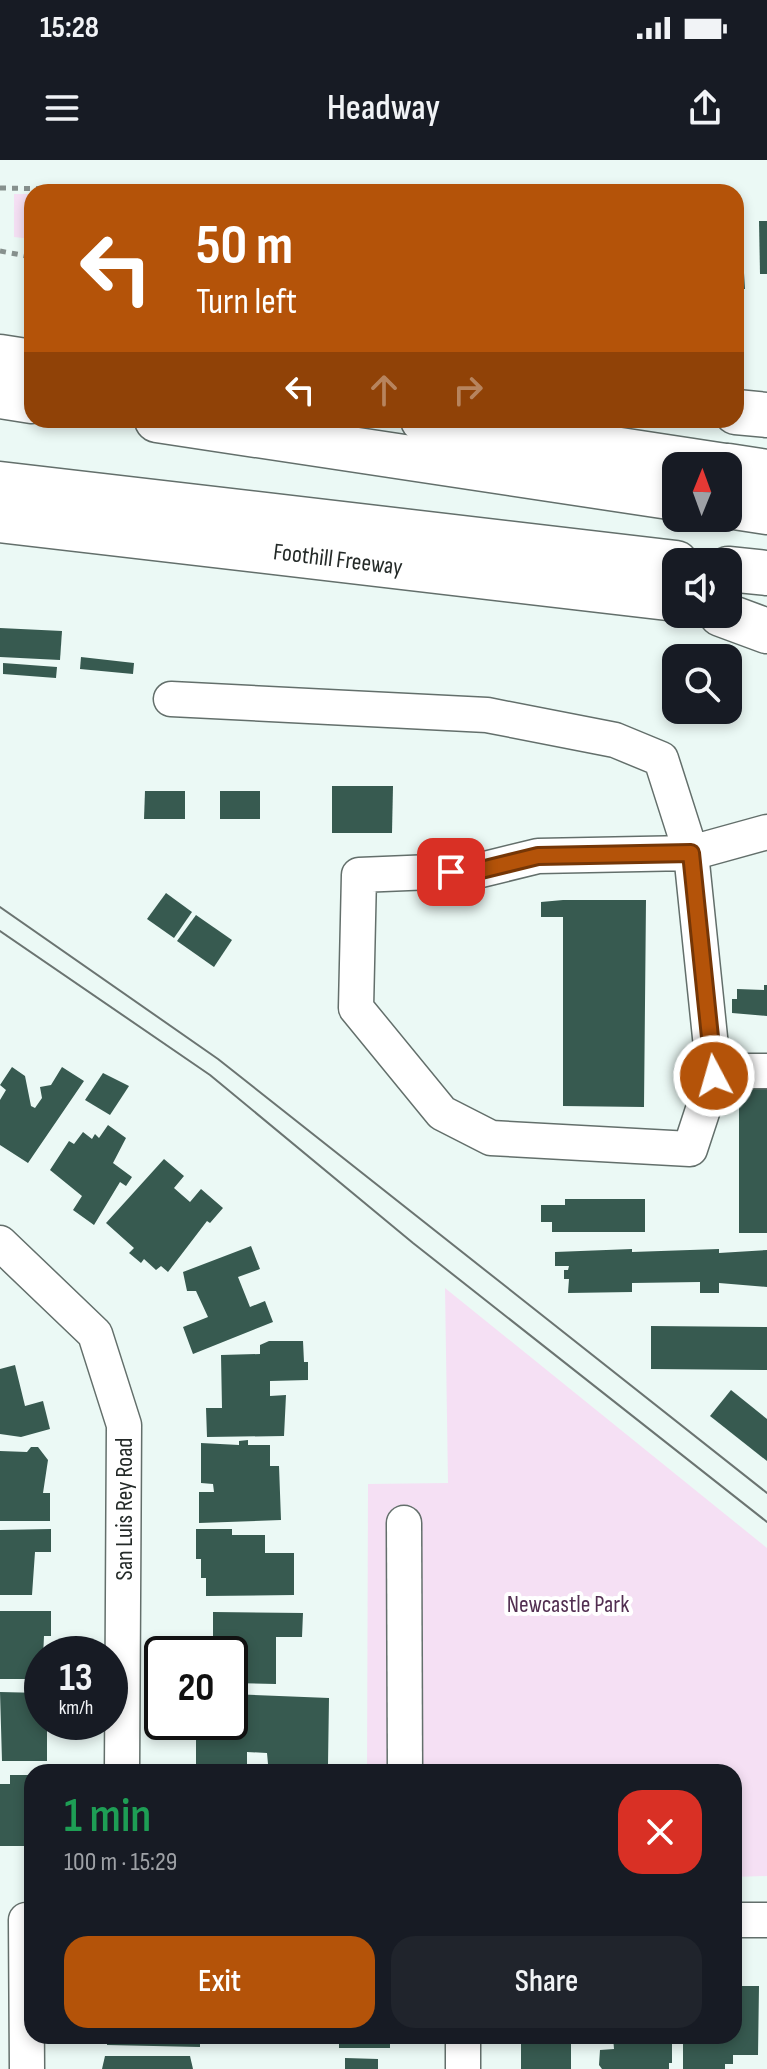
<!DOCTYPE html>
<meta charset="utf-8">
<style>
:root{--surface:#171b24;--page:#20242c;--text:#f1f3f6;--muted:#9ea1a6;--accent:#b45309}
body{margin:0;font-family:"Sofia Sans Condensed",sans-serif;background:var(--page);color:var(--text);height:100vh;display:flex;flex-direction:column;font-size:30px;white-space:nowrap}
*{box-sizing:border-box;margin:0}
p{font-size:26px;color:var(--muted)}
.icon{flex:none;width:44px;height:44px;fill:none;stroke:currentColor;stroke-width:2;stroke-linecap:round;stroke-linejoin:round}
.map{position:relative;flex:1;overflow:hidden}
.sheet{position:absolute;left:24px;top:1604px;width:718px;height:280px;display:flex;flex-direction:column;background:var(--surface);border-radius:24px;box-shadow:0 4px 12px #0003}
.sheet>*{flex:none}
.top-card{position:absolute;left:24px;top:24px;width:720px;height:244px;border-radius:24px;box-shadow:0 4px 12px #0003;background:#b45309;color:#fff;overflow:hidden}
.needle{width:52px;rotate:1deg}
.controls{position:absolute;left:662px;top:292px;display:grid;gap:16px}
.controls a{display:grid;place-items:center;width:80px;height:80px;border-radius:16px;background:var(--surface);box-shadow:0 4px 12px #0003;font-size:40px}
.speed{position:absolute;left:24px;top:1476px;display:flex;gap:16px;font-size:40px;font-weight:700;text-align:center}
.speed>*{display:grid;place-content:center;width:104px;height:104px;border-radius:50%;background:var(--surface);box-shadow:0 4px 12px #0003;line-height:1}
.speed small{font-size:20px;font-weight:400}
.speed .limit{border:4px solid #111;border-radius:12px;background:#fff;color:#111}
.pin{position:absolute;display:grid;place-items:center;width:68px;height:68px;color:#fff;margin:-34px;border-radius:16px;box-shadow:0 4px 12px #0006}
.me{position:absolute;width:88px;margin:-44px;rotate:354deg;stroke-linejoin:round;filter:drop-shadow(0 0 6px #0008)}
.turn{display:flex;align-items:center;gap:28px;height:168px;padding:0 40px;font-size:36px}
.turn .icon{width:104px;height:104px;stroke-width:2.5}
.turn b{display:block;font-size:56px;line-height:68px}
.lanes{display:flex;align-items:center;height:76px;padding:0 40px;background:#0003;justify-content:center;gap:40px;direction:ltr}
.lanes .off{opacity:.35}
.round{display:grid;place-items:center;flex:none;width:84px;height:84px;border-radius:24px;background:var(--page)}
.overview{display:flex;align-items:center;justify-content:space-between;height:136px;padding:0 40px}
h1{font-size:48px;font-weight:600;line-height:60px;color:#1e9e55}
.cta{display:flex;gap:16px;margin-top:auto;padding:16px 40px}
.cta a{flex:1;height:92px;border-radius:24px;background:var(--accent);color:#fff;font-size:32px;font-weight:600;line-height:92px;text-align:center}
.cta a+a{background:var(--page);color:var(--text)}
.status{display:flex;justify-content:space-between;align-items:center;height:56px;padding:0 40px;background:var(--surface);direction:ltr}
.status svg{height:22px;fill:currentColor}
header{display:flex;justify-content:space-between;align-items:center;height:104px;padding:0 40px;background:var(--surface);font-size:36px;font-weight:600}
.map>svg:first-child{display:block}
</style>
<div class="status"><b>15:28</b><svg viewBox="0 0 49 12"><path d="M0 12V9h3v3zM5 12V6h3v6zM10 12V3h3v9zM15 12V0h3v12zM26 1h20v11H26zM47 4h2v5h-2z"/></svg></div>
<header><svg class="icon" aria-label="menu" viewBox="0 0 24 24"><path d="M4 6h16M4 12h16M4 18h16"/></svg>Headway<svg class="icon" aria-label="share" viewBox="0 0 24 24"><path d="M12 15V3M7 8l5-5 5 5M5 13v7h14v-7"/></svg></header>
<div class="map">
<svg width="767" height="1909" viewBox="0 0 767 1909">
<rect width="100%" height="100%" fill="#ebf9f5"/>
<g fill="#f5e0f4">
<path d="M14,34H32V79L14,77Z"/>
<path d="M445,1128L767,1388V1716L734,1717V1612H367L368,1324L448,1323Z"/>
</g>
<g fill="#375a50">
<path d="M759,61H767V114H760Z"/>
<path d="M736,80H742L745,129H736Z"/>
<path d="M0,468L62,471L60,500L0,497Z"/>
<path d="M81,497L134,503L133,514L80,509Z"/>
<path d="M3,503L57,507L56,518L3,514Z"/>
<path d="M332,626H393L392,673H332Z"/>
<path d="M145,631H185V659H144Z"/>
<rect x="220" y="631" width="40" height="28"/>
<path d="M166,733L192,752L174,778L147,759Z"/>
<path d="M563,740H646L644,947L563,946V757H541V742Z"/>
<path d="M196,755L232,780L214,807L177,781Z"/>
<path d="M764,825H767V856L732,853V839H737V829L764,830Z"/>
<path d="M12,907L25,916L31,946L35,948L42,938L40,927L51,925L62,907L84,921L28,1003L0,985V940L6,930L0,925Z"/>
<path d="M103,913L129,926L110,955L85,940Z"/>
<rect x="739" y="927" width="28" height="146"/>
<path d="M108,965L126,978L113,1003L132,1017L126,1026L120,1022L94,1065L73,1050L82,1036L50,1010L69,981L74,984L83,972L92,979L95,974L99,978Z"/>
<path d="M164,999L184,1016L174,1028L190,1042L201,1029L223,1048L210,1063L207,1061L168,1112L161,1106L156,1110L144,1099L141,1103L129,1093L134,1088L106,1063Z"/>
<path d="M565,1039H645V1072H552V1062H541V1045H565Z"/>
<path d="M251,1086L260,1109L238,1117L250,1147L265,1141L273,1162L193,1194L183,1167L208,1157L196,1131H187L183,1112Z"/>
<path d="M632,1089V1092L719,1089V1093L767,1090V1127L719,1123V1133H700V1122L632,1123V1132L568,1133L569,1119H564V1110H568L569,1106H555V1092Z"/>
<path d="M651,1166L767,1167V1210L651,1209Z"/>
<path d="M269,1181H303L304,1202H308V1220L270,1221V1236L286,1235L284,1276L207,1277L206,1248H222L221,1195L260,1194V1185Z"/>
<path d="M15,1205L25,1246L43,1241L50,1269L21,1277L0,1274V1209Z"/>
<path d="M731,1230L767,1259V1301L710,1256Z"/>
<path d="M248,1280V1285H270V1306H279L281,1360L199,1363V1332H214L213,1324L201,1323V1283L239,1285V1281Z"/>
<path d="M31,1287H38L48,1300L43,1333H50V1361H0V1291L27,1292Z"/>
<path d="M51,1369V1392H35L32,1435H0V1370Z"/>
<path d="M196,1369H232V1375H265V1393H294V1435L206,1436V1418H201V1399H196Z"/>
<path d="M0,1451H51V1476H44L42,1519H0Z"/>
<path d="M213,1452L303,1453L302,1477H276V1524L230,1523V1494H213Z"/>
<path d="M0,1532L42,1533V1562H47V1601H2Z"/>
<path d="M230,1534L329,1538L328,1604H268L267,1593L247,1592V1606H196V1577H216V1562H230Z"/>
<path d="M10,1615H32V1686H0V1624H10Z"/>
<path d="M736,1826H759L758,1895H733V1904H725V1909H683V1876H734Z"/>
<path d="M107,1876H200V1887L107,1885Z"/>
<rect x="339" y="1876" width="51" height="12"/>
<rect x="521" y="1876" width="50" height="33"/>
<path d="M613,1876H672V1903H669V1909H602L599,1905L600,1890L614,1889Z"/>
<path d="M105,1896H190L193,1909H102Z"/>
<path d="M345,1898L378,1899V1909H345Z"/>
</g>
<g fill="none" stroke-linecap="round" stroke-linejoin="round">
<g stroke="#636f6b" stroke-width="37">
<g id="minor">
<path d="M171,539L487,555L615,580L661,599L691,693L767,672"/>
<path d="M691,693L714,916L690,989L491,978L442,953L356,848L359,715L481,710L538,696Z"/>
<path d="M714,911H767"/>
<path d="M0,1083L95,1174L124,1265L122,1612"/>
<path d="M404,1363L405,1612"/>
<path d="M26,1760L27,1909"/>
<path d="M734,1760H767"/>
<path d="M463,1876V1909"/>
</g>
</g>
<g stroke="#636f6b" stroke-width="47">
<g id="highway">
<path d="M0,197L32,202"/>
<path d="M0,236L32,241"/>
<path d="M736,252L767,255"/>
<path d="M157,260L676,338"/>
<path d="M423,260L725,306"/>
<path d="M728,306L767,312"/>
<path d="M0,324L676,403"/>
<path d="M728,346L767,352"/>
<path d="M0,360L676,439"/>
<path d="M728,409L767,413"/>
<path d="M721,454L767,471"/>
</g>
</g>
<g stroke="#87918e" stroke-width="5" stroke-dasharray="6 6" stroke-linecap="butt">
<path d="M0,28L254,32"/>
<path d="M0,91L32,97"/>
</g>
<use href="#minor" stroke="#fff" stroke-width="34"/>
<use href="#highway" stroke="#fff" stroke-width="44"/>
<g stroke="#6b7471" stroke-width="2">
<path d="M0,747L218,899L767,1333"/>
<path d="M0,771L210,915L413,1083L767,1362"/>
</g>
</g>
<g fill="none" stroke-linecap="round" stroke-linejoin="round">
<g stroke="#753606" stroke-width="20">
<path id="route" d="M451,712L481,710L538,696L691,693L714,916"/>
</g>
<use href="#route" stroke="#b45309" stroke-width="14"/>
</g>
<g text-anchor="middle" stroke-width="8" stroke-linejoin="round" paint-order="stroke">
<g font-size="24" fill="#242a28" stroke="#fff">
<text transform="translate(338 399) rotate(7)" y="8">Foothill Freeway</text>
<text transform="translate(124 1349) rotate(-90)" y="8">San Luis Rey Road</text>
</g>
<g font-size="24" fill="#522f51" stroke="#fff">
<text x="568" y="1452">Newcastle Park</text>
</g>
</g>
</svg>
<div class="controls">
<a><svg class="needle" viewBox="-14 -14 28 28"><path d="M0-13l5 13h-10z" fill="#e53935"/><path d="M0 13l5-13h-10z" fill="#9ea1a6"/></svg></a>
<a><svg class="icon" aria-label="sound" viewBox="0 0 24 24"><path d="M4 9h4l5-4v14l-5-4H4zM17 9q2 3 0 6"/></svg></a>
<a><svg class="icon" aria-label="search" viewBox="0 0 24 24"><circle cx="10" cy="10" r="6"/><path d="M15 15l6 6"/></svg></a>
</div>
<div class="speed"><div>13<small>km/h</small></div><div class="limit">20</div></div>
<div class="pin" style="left:451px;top:712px;background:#d93025"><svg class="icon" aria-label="arrive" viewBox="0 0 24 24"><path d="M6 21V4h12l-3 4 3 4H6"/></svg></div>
<svg class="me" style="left:714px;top:916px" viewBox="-20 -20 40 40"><circle r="17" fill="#b45309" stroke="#fff" stroke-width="3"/><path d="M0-11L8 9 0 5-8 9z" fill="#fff"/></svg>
<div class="top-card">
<div class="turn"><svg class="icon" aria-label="left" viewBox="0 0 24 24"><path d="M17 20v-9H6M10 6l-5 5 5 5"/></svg><div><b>50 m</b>Turn left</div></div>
<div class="lanes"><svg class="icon" aria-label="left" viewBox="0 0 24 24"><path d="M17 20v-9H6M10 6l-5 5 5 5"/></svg><svg class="icon off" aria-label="ahead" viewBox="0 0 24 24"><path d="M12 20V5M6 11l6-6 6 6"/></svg><svg class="icon off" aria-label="right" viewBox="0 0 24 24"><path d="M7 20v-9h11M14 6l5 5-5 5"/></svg></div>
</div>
<section class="sheet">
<div class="overview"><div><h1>1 min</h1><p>100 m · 15:29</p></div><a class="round" style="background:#d93025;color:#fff"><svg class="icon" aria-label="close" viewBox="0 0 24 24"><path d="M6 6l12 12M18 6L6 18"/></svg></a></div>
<div class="cta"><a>Exit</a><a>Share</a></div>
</section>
</div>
